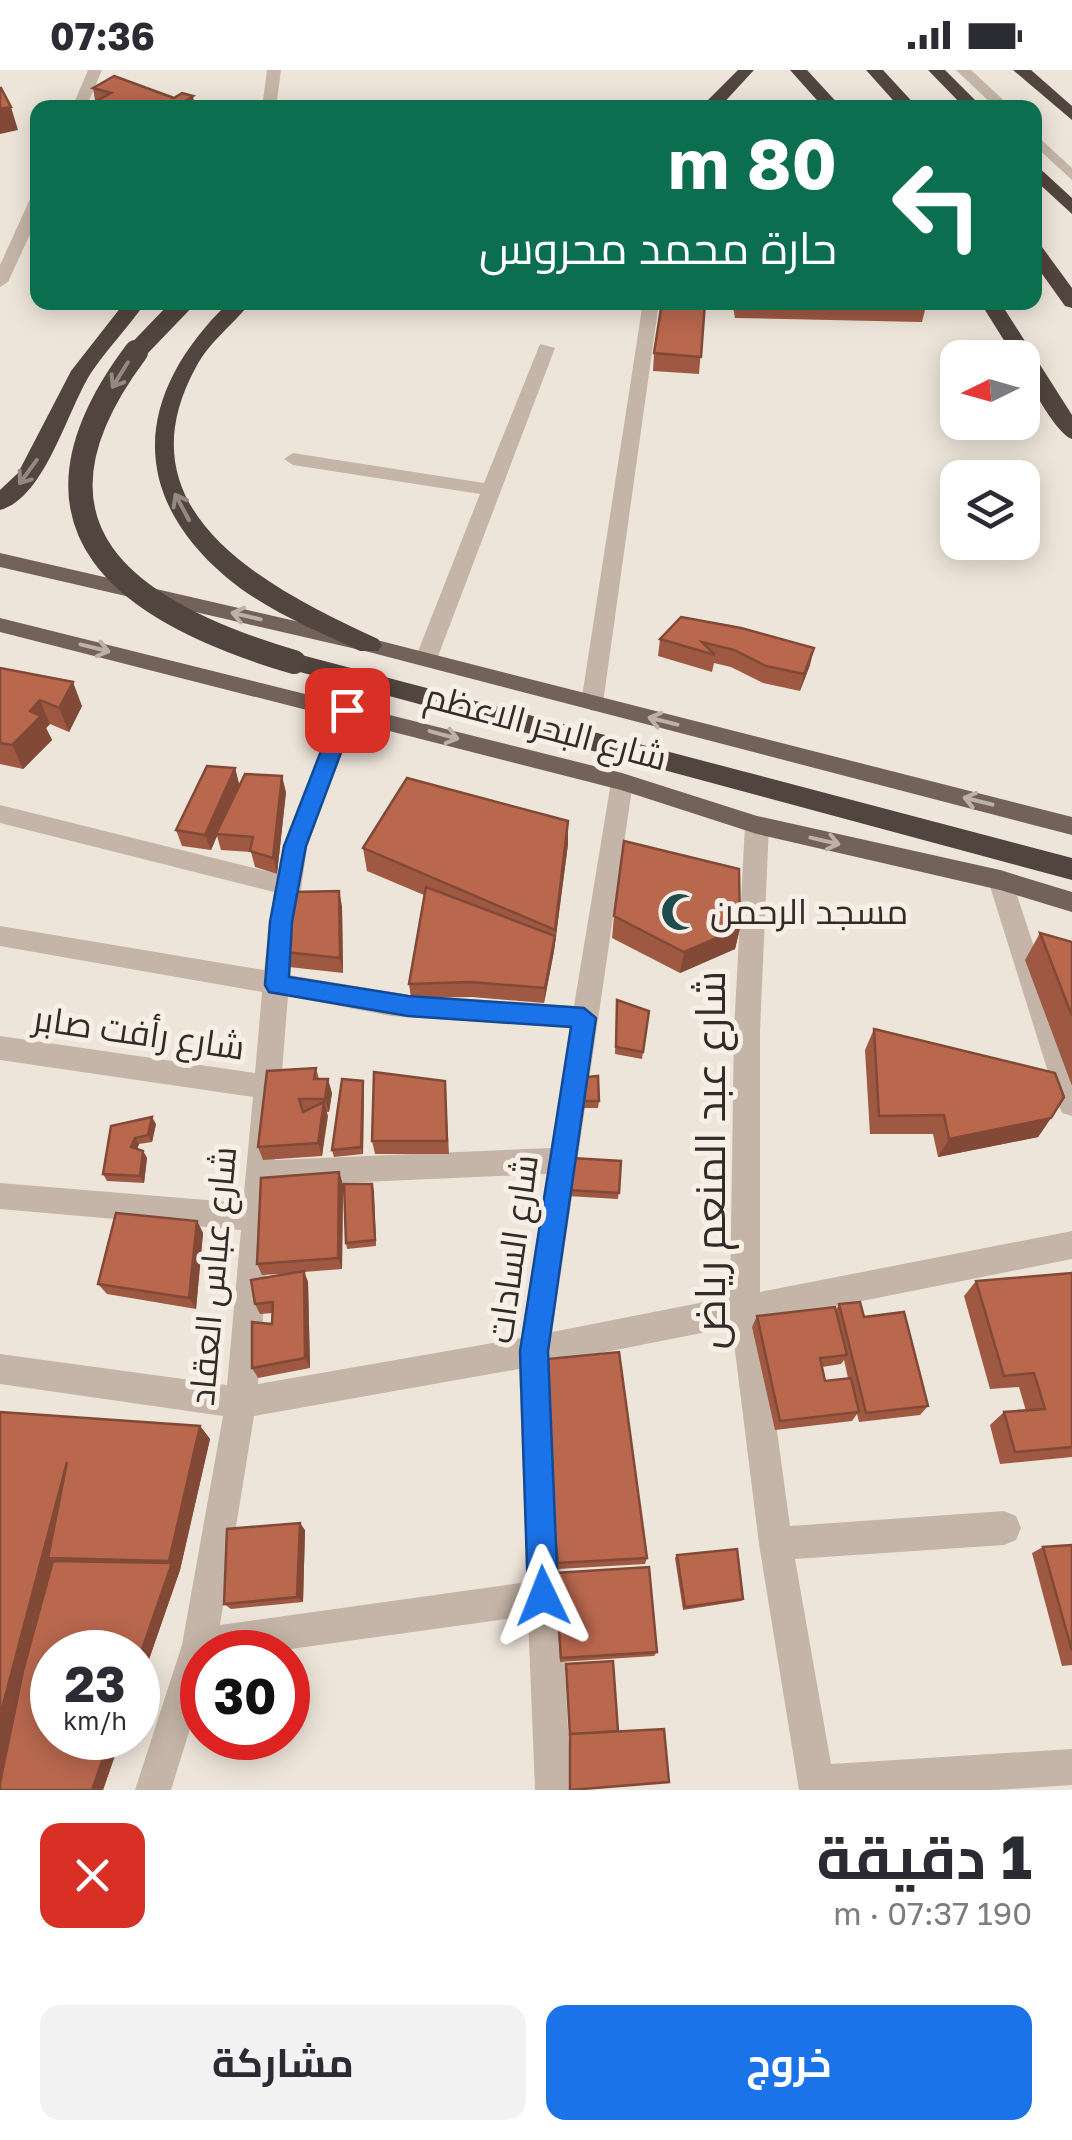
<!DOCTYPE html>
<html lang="ar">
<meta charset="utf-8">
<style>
:root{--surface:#fff;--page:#f2f2f3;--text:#2b2b33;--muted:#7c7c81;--accent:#1a73e8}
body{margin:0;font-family:"Golos Text",Cairo,sans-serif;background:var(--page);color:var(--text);direction:rtl;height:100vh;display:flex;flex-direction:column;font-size:38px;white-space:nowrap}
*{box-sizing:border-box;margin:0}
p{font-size:32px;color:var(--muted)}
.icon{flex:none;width:55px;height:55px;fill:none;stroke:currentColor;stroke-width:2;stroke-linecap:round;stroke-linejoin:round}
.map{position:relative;height:1720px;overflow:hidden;direction:ltr}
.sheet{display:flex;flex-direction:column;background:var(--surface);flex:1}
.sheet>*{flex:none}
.top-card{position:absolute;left:30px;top:30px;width:1012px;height:210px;border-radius:20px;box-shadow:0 5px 25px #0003;direction:rtl;background:#0b6e4f;color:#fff;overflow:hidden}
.needle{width:65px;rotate:265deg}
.fabs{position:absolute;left:940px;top:270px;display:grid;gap:20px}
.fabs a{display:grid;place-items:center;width:100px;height:100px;border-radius:20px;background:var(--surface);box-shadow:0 5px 25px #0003;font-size:50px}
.speed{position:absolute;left:30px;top:1560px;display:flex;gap:20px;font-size:50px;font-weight:700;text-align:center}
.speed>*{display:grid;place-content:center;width:130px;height:130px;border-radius:50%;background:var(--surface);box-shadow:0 5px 25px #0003;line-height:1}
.speed small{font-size:25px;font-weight:400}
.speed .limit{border:15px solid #d22;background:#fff;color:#111}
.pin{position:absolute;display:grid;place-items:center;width:85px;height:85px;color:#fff;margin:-42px;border-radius:20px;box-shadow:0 5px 15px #0006}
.me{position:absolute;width:110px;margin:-55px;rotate:358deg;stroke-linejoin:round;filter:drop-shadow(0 0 8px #0008)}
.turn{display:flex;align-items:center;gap:35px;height:210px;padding:0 40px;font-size:45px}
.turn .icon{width:130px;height:130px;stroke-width:2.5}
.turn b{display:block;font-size:70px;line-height:85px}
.round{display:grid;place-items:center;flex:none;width:105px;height:105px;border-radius:20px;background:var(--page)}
.headline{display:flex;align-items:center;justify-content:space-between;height:170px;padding:0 40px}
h1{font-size:60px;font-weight:700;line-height:75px}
.primary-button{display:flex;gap:20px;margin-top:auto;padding:20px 40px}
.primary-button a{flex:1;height:115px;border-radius:20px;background:var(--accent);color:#fff;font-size:40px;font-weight:700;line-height:115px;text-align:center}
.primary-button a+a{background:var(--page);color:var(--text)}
.status{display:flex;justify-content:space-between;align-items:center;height:70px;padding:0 50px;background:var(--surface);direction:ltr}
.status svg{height:28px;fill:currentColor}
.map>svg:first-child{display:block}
</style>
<div class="status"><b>07:36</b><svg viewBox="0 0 49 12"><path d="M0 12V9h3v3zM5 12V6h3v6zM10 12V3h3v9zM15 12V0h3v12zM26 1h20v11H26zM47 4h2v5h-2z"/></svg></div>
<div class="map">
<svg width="1072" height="1720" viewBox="0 0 1072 1720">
<rect width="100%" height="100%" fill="#eee5da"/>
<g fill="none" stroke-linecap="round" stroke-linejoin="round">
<g fill="#c5b5a8" fill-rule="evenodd">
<path d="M88,0H102L86,38H72Z"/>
<path d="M267,0H281L276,38H262Z"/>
<path d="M956,0H971L1012,38H996Z"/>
<path d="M1035,64L1072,98V110L1035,76Z"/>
<path d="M38,125V147L8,212L0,217V195L30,129Z"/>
<path d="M643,232H659L603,633L592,641L581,633Z"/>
<path d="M540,274L555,278L437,589L434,594H418L415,589L480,424L293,395L284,389L293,383L484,413Z"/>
<path d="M347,632L358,640L307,777L289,905L410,925L574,936L611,712L622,703L633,712L552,1262L730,1227L734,961L745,755L757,746L769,755L760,961V1222L1072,1161V1189L762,1251L790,1456L1004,1441L1016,1446L1021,1458L1016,1470L1004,1475L795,1489L831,1694L1072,1679V1715L995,1720H799L759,1474L732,1257L550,1293L571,1720H535L528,1546L269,1582H202V1620L171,1720H135L182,1575L223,1346L0,1314V1284L227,1315L241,1160L0,1139V1113L243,1133L253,1027L0,990V966L255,1003L262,922L0,876V856L264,900L274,822L0,753V735L278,804L283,777L336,640ZM288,926L391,946L571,958L551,1078L275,1090ZM547,1104L521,1268L258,1314L273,1116ZM519,1299L527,1512L220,1555L254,1346Z"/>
<path d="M1000,800L1009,803L1012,810L1072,992V1046L1062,1043L1058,1034L988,810L991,803Z"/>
</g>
<g fill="#73625a" fill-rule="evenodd">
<path d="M0,483L369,568L1072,747V765L369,582L0,497Z"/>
<path d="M0,548L622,703L757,746L1000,800L1072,822V842L1000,820L757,764L621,720L0,562Z"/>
</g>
<g fill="#52453f" fill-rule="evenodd">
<path d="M738,0H754L719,38H700Z"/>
<path d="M790,0H807L842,38H824Z"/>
<path d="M866,0H883L918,38H900Z"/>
<path d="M928,0H945L983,38H965Z"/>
<path d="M1013,0H1031L1072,36V50Z"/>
<path d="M1035,94L1072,128V144L1035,110Z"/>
<path d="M1035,175L1042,177L1072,218V238L1065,236L1035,194Z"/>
<path d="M125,232H146C129,256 109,277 93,300C68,336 46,428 0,440V420L18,403L71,301Z"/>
<path d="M229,232H251C233,255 210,271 196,297C116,443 270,519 378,569L382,575L378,581H360C315,560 265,540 226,507C124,420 138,320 229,232Z"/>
<path d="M980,232H1000L1072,345V369C1056,364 1022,304 1022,288H1015Z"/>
<path d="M294,583L1072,788V810L285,598L281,592L285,586Z"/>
</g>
<path stroke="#52453f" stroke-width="19" d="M134,284L184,232"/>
<path stroke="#52453f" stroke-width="24" d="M136,282C4,458 127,543 294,592"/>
</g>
<g fill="#9f5943" fill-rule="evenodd">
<path d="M93,18L174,28L193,26L96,37Z"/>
<path d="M705,232L699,304L653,301L654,283Z"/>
<path d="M732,232H927L922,252L735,248Z"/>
<path d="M681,547L810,595L800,621L763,613L731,597L714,593L712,602L658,586L660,569Z"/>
<path d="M0,598L82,636L69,662L50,654L46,658L52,670L23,699L0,694Z"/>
<path d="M235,698L239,714L286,722L277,804L255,797L251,782L221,780L217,766L211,780L182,776L176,760Z"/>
<path d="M568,751V774L554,881L544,933L472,927L411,928L409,914L424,825L367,801L363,778Z"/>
<path d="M339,821L342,837L343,903L289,897L285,882Z"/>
<path d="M614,846L740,858L735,879L680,903L612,868Z"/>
<path d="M1040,863L1072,872V1016L1025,890Z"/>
<path d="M617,930L649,941L642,989L615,984Z"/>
<path d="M874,959L1051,1048L1038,1067L938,1087L933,1064H870L865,980Z"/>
<path d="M316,998L319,1009L332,1023L329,1042H327L322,1086L263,1090L258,1077Z"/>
<path d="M363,1011L364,1018L363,1084L334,1087L332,1080Z"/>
<path d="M445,1011L449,1084H375L372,1071Z"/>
<path d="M574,1031H599L598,1038H574Z"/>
<path d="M156,1054L152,1072L139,1074L137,1079L143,1081L147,1088L144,1113L107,1111L103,1104L111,1056Z"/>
<path d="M572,1088L621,1091L618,1129L567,1126Z"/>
<path d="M339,1102L343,1115L342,1199L304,1202L308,1212L310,1298L258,1308L252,1298L272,1254L273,1243L260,1244L255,1234L296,1203L262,1205L257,1194Z"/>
<path d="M372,1114L376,1176L347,1179L346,1173Z"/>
<path d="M197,1151L203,1163L196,1239L107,1224L98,1214Z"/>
<path d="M1072,1203V1387L1000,1394L990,1355L1004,1342L1026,1341L1019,1317L990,1319L964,1226L976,1211Z"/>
<path d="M839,1234L864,1247L928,1336L920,1345L859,1352L857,1344L852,1351L775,1360L752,1257L757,1246L836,1240ZM844,1290L848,1308L825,1311L822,1297L841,1294Z"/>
<path d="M537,1290L647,1488L645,1494L558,1499Z"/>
<path d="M0,1342L200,1356L210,1369L180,1500L138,1621V1582H52V1668H121L103,1720H0Z"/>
<path d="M305,1460L303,1532L231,1539L224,1534Z"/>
<path d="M1072,1475V1595L1062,1596L1032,1483L1043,1477Z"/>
<path d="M677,1485L743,1529L741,1531L683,1540L675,1488Z"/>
<path d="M555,1503L657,1582L654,1586L560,1592Z"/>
</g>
<g fill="#824937">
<path d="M193,26L195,38H174Z"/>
<path d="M11,37L18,60L0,64V39Z"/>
<path d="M814,578L810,595L800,621L804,604Z"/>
<path d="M73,612L82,636L69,662L59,638Z"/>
<path d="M40,630L50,654L46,658L52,670L23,699L12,675L30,641Z"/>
<path d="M235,698L239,714L211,780L205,765Z"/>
<path d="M282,706L286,722L277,804L273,788Z"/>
<path d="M568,751V774L554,881L544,933L545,918L555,866Z"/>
<path d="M339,821L342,837L343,903L340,888Z"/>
<path d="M740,858L735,879L680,903L684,882Z"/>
<path d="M328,1009L332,1023L329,1042L325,1029Z"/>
<path d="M363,1011L364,1018L363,1084L361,1077Z"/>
<path d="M324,1032L328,1046L322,1086L318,1073Z"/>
<path d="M152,1047L156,1054L152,1072L148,1065Z"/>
<path d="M1051,1048L1038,1067L938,1087L949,1069Z"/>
<path d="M135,1068L139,1074L135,1083L131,1077Z"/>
<path d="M143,1081L147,1088L144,1113L140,1106Z"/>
<path d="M339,1102L343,1115L342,1199L338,1188Z"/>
<path d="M372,1114L374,1121L376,1176L375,1170Z"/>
<path d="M197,1151L203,1163L196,1239L189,1228Z"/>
<path d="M304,1201L308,1212L310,1298L305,1288Z"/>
<path d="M200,1356L210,1369L180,1500L138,1621V1591L172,1493L169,1491Z"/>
<path d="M67,1392L48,1488L58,1494L0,1720V1646Z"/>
<path d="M300,1453L305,1460L303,1532L297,1527Z"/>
<path d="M110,1668H121L103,1720H92Z"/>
</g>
<g fill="#b9684e" stroke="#824937" stroke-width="2.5">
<path d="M114,6L174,28L182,23L193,26L174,38H113L95,32L111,23L93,18Z"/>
<path d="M0,18H1L11,37L0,39Z"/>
<path d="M662,232H705L701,287L654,283Z"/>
<path d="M681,547L741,558L814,578L804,604L766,596L734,580L702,572L715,585L660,569Z"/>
<path d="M0,598L73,612L59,638L40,630L30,641L41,646L12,675L0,673Z"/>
<path d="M207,696L235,698L205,765L176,760Z"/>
<path d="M245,704L282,706L273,788L250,781L253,767L216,764Z"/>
<path d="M407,708L568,751L555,860L363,778Z"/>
<path d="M624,771L739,799L740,858L684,882L614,846Z"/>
<path d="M426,817L555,866L545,918L470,912L409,914Z"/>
<path d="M339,821L340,888L285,882L293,822Z"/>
<path d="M1040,863L1072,872V946Z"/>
<path d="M617,930L649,941L643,982L616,977Z"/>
<path d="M874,959L1055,1003L1064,1027L1051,1048L949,1069L944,1045L879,1046Z"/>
<path d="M316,998L314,1009H328L325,1029H299L303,1042L324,1032L318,1073L258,1077L267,1001Z"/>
<path d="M374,1002L445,1011L447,1071H372Z"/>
<path d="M598,1006L599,1031H574L579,1008Z"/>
<path d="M342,1009L363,1011L361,1077L332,1080Z"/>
<path d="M152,1047L148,1065L135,1068L131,1077L143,1081L140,1106L103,1104L111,1056Z"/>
<path d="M572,1088L621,1091L619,1123L568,1120Z"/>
<path d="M339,1102L338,1188L257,1194L261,1108Z"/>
<path d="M344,1114H372L375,1170L346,1173Z"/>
<path d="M116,1143L197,1151L189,1228L98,1214Z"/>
<path d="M304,1201L305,1288L252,1298V1252L272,1254L273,1232L255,1234L251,1210Z"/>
<path d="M1072,1203V1377L1015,1382L1004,1342L1045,1339L1034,1303L1004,1306L976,1211Z"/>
<path d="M860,1232L864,1247L904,1242L928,1336L866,1343L839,1234Z"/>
<path d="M835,1237L847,1285L820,1288L825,1311L851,1308L859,1342L780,1351L757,1246Z"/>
<path d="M619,1282L647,1488L558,1493L537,1290Z"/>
<path d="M0,1342L200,1356L169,1491L48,1488L67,1392L0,1646Z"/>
<path d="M300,1453L297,1527L224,1534L227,1459Z"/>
<path d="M1072,1475V1581L1043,1477Z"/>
<path d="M737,1479L743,1529L685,1537L677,1485Z"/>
<path d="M53,1491L172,1493L138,1591V1582H52V1668H110L92,1720H0V1713L23,1601Z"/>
<path d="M649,1497L657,1582L561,1588L555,1503Z"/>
<path d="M613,1591L618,1661L570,1665L566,1594Z"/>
<path d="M664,1659L669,1712L570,1720V1664Z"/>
</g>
<defs><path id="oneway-shaft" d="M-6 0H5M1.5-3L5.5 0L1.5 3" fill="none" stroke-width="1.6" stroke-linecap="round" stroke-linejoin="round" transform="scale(2.5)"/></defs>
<g stroke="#948982">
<use href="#oneway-shaft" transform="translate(120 305) rotate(122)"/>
<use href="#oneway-shaft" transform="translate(28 402) rotate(126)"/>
<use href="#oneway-shaft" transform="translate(182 437) rotate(-118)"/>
</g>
<g stroke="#bcb0a7">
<use href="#oneway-shaft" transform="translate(246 546) rotate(-167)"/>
<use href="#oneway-shaft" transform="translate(95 578) rotate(14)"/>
<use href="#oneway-shaft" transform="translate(663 651) rotate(-166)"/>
<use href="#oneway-shaft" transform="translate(444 665) rotate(15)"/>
<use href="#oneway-shaft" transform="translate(978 731) rotate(-166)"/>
<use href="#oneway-shaft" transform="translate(825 771) rotate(13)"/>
</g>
<path fill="#1a73e8" stroke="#114b97" stroke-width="2.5" d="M347,633L357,640L306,776L292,852L289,907L408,926L584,938L596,948L548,1281L558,1526L554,1537L543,1542L532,1537L528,1526L520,1281L571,957L408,946L269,922L265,915L270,852L284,776L337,640Z"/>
<defs>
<g id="mosque-bare" transform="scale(3)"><path d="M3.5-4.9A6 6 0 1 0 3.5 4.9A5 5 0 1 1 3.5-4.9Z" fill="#214c4f" stroke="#f7efe6" stroke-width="2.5" paint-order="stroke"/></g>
</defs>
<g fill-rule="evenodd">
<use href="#mosque-bare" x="680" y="842"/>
</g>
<g text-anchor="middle" stroke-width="10" stroke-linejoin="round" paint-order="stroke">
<g font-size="35" fill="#322b27" stroke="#f7efe6">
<text transform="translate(546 657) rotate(15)" y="12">شارع البحر الاعظم</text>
<text transform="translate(139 963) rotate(8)" y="12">شارع رأفت صابر</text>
<text transform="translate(513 1179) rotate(-82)" y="12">شارع السادات</text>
<text transform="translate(213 1206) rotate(-85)" y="12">شارع عباس العقاد</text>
</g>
<g font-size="35" fill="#322b27" stroke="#f7efe6" text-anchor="start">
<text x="710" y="854">مسجد الرحمن</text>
</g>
<g font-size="42" fill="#322b27" stroke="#f7efe6">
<text transform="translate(710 1090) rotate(-90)" y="15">شارع عبد المنعم رياض</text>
</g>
</g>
</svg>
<div class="fabs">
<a><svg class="needle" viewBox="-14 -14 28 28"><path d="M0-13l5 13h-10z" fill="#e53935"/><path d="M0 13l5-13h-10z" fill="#7c7c81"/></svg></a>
<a><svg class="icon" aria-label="layers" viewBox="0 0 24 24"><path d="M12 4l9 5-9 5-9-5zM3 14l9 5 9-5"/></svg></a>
</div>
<div class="speed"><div>23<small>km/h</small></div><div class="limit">30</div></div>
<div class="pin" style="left:347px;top:640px;background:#d93025"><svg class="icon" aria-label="arrive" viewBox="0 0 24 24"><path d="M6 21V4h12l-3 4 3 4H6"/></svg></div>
<svg class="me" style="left:543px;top:1526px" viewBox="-20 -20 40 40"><path d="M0-17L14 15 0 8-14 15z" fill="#1a73e8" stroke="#fff" stroke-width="4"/></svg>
<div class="top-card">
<div class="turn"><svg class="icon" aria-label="left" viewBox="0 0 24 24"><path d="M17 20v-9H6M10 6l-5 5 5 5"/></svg><div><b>80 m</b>حارة محمد محروس</div></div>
</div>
</div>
<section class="sheet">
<div class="headline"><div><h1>1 دقيقة</h1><p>190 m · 07:37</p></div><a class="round" style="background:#d93025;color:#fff"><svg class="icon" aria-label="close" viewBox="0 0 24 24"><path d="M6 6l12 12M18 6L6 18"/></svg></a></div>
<div class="primary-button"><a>خروج</a><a>مشاركة</a></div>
</section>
